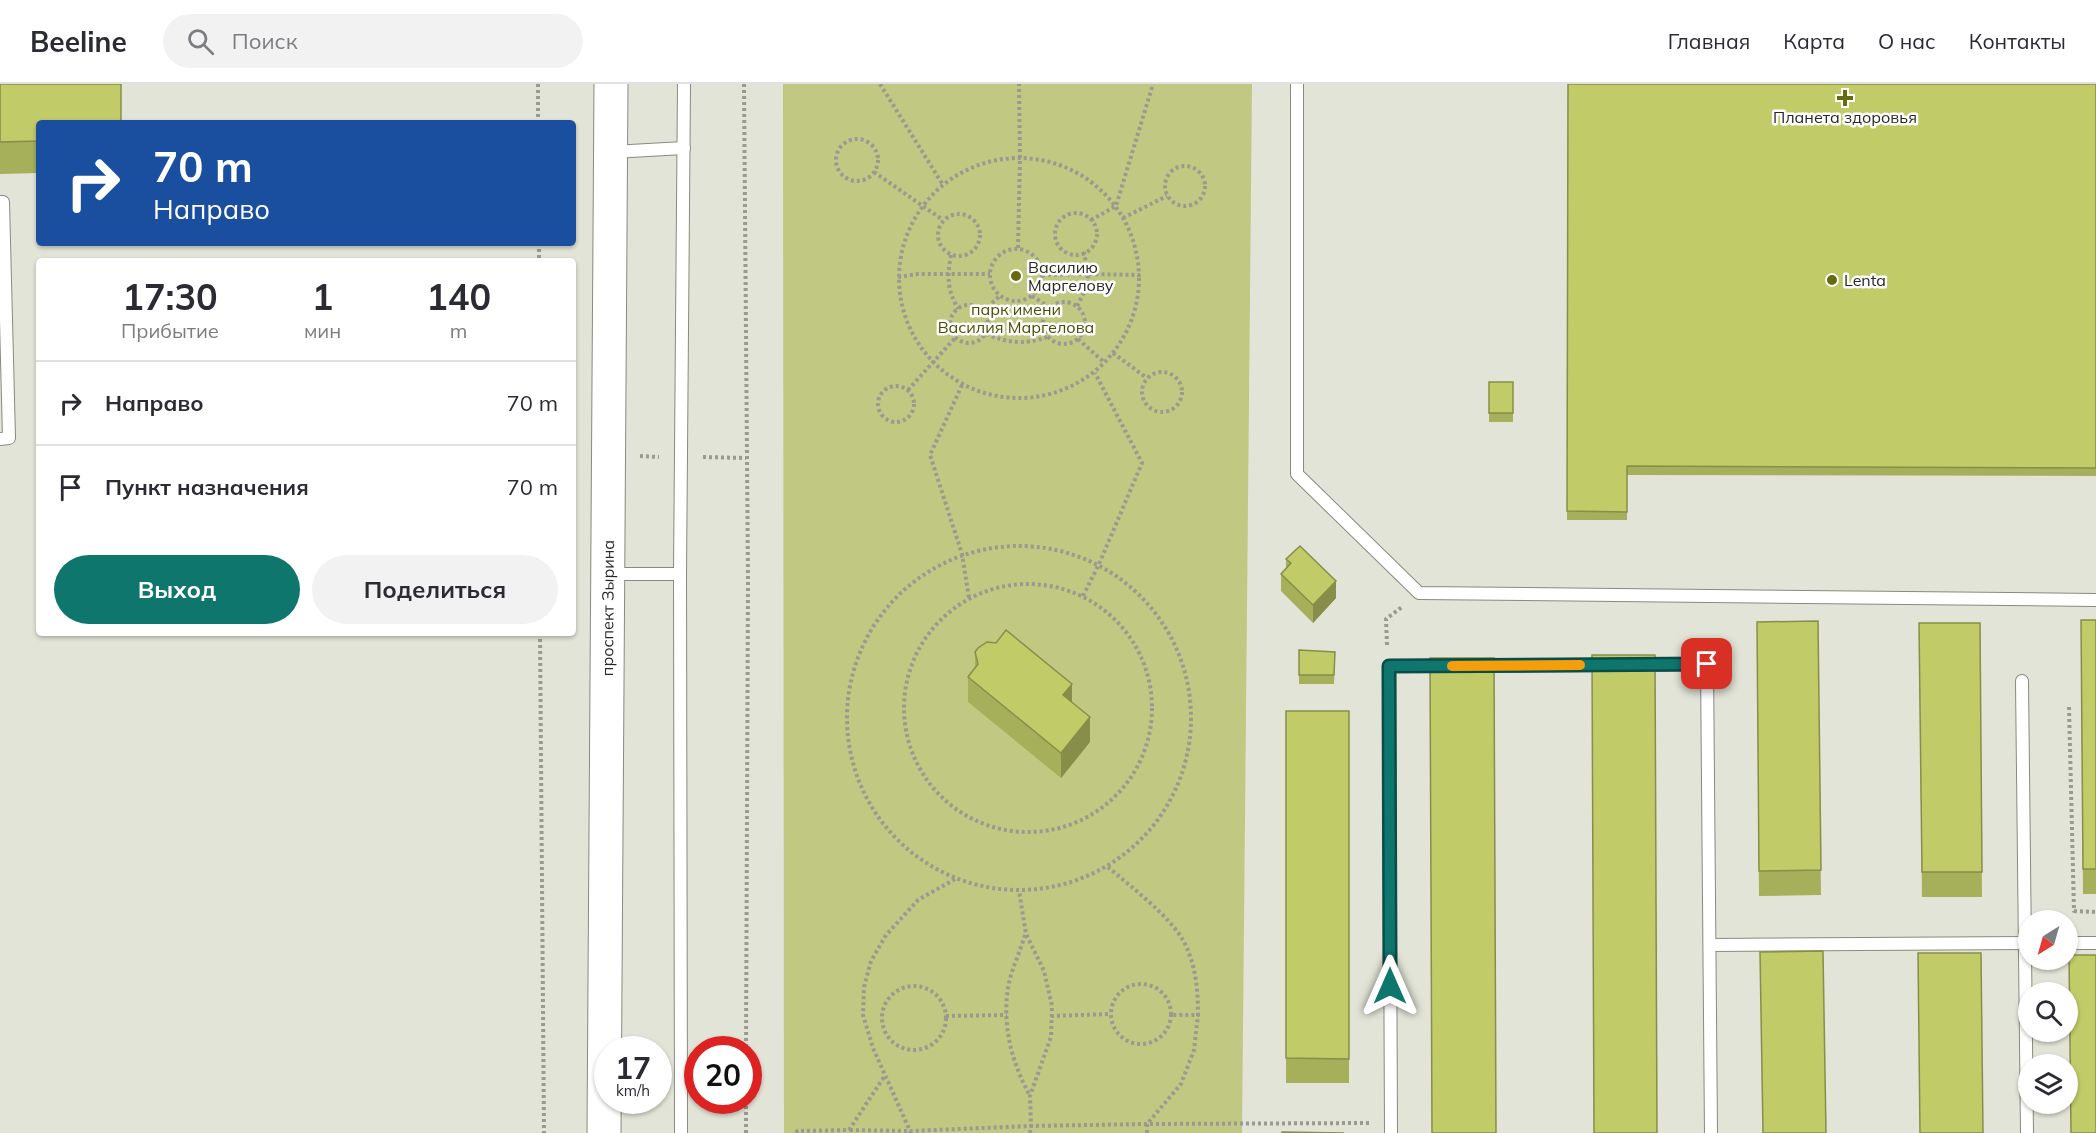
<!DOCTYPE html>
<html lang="ru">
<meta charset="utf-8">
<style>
:root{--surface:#fff;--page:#f2f2f3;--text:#2b2b33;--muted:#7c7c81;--line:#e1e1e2;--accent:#0f766e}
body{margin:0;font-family:Mulish,sans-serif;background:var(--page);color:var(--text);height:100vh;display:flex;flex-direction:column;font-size:22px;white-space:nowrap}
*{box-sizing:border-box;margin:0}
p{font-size:20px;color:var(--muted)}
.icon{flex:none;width:33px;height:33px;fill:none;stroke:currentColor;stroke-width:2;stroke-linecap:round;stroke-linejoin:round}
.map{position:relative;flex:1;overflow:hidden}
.details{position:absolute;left:36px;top:174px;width:540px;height:378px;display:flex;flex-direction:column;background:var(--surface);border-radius:6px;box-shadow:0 2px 4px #0004}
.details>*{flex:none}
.guide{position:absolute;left:36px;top:36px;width:540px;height:126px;border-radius:6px;box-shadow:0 2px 4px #0004;background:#1a4fa0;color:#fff;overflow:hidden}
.needle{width:39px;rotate:217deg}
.tools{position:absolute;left:2018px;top:826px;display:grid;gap:12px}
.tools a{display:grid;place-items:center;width:60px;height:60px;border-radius:50%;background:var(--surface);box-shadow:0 2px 4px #0004;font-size:30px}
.speed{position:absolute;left:594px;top:952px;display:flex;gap:12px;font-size:30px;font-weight:700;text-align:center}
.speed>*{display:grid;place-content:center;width:78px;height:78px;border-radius:50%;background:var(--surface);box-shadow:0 2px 4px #0004;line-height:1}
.speed small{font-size:15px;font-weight:400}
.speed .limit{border:9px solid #d22;background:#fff;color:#111}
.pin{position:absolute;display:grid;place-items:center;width:51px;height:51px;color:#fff;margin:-26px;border-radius:12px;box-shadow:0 3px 9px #0006}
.me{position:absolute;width:66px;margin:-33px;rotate:0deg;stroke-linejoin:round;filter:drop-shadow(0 0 4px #0008)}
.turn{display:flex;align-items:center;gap:21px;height:126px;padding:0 18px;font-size:27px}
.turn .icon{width:78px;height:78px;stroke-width:2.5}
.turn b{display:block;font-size:42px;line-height:51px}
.eta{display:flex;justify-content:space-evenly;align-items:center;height:102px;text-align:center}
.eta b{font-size:36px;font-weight:700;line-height:42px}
.primary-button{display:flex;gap:12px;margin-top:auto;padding:12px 18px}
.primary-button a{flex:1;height:69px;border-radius:36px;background:var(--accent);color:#fff;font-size:24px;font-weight:700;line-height:69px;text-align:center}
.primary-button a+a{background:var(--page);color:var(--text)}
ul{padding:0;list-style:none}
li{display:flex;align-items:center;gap:18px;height:84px;padding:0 18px;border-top:2px solid var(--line)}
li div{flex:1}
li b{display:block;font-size:22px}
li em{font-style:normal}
header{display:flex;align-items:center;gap:36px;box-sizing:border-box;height:84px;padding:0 30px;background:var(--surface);border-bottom:2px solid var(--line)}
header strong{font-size:28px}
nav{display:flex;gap:33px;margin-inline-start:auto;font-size:21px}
.search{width:420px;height:54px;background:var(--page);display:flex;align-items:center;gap:15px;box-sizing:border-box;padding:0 21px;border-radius:33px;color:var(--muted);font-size:22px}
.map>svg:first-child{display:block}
</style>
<header>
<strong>Beeline</strong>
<div class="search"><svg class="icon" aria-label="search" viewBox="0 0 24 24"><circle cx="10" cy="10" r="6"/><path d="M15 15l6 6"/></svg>Поиск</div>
<nav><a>Главная</a><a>Карта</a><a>О нас</a><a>Контакты</a></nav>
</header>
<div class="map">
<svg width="2096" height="1049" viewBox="0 0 2096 1049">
<rect width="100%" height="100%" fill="#e2e4d7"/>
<path fill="#c0c881" d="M783,0H1252L1242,1049H784Z"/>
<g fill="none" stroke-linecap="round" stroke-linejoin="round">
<g stroke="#898a7f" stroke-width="14">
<g id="lane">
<path d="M1297,0V390L1419,509L2096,516"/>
<path d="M612,68L684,64"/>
<path d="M0,118H3L9,354L0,355"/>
<path d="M609,490H680"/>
<path d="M1640,581L1707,580L1711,1049"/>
<path d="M1478,582L1608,581"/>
<path d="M2022,597L2027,1049"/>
<path d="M2067,859H2096"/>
<path d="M1710,861L2028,859"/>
<path d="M681,1049L680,490L684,0"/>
<path d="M1391,1049L1389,582H1446"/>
</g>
</g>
<g stroke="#898a7f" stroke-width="35">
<g id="secondary">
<path id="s1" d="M604,1049L611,0"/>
</g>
</g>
<g stroke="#999a90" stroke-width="4" stroke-dasharray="3 3" stroke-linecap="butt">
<path d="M538,0V39"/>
<path d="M744,0L748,496L746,966"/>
<path d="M880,0L943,101"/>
<circle cx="857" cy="76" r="21"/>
<circle cx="1019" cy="194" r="120"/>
<circle cx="1185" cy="102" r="20"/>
<path d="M874,88L943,136"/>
<circle cx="1076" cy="150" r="21"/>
<circle cx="959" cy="151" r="21"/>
<path d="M1123,134L1167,112"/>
<path d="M1091,136L1116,122L1153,0"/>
<path d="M539,159V177"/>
<path d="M1018,164L1020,73L1019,0"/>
<circle cx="1016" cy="191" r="26"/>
<path d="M951,171C947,194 947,204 958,225"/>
<path d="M1042,191L1088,190L1084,168"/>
<path d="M898,193L918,190H990"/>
<path d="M1032,212L1049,223"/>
<circle cx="1064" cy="239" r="21"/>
<circle cx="969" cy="240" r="19"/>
<path d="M1077,222L1087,203L1088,190L1140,191"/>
<path d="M983,227L1000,212"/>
<path d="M986,250C1008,259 1024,261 1047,253"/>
<path d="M1078,255L1104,278"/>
<path d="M1113,269L1147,294"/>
<circle cx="1162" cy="308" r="20"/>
<path d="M962,301L930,371L962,470L969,514"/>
<circle cx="896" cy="320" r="18"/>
<path d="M908,306L955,254"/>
<path d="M640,372L659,373"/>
<path d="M703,373L746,374"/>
<circle cx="1019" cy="634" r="172"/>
<circle cx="1028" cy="624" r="124"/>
<path d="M1083,512L1099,480L1142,379L1095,289"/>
<path d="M540,549L544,1049"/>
<path d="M1387,561L1386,535L1402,523"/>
<path d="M2069,623L2074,827L2096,828"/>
<path d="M1108,783C1131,803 1170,832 1184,858C1196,881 1198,906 1198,931H1171"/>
<path d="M955,795L918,816L886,851L871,877L864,903L863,931L873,964L910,1047L1031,1042L1030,1012L1051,953L1052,922L1044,887L1026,850L1019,807"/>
<path d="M1025,851C1020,868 1011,886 1008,904C1002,942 1012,979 1030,1012"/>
<circle cx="1141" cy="930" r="30"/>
<circle cx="914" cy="934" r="32"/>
<path d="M946,932L1007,931"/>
<path d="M1051,932L1111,930"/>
<path d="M850,1046L910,1047"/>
<path d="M746,1049V1017"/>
<path d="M797,1049V1047L849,1046L884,993"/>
<path d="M1030,1049L1031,1042L1147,1040L1181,1000L1194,966L1198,931"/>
<path d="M1147,1049V1040L1369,1039"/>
</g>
<use href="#lane" stroke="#fff" stroke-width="12"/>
<use href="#secondary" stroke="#fff" stroke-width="33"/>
</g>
<g fill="#a6af59">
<path d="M0,0L39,39V89L0,90Z"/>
<path d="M1568,0H2096V392L1627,391V436H1567Z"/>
<rect x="1489" y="298" width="24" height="40"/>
<path d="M1286,475L1336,514L1313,539L1281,507V490L1286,484Z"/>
<path d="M2081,536H2096V810H2083Z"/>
<path d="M1818,537L1821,811L1759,812L1757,538Z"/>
<path d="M1919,539H1980L1982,813H1922Z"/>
<path d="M1299,566L1335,568L1334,600H1299Z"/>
<path d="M975,568L1072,618L1090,658L1061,694L968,618V593L975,584Z"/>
<rect x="1286" y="627" width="63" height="372"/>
</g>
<g fill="#878e49">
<path d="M1336,497V514L1313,539V521Z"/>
<path d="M1072,600V625L1063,611Z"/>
<path d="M1090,633V658L1061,694V669Z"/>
</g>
<g fill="#c1cb68" stroke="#878e49" stroke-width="1.5">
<path d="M0,0H121V39H39V57L0,58Z"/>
<path d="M1568,0H2096V384L1627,382V428L1567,427Z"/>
<rect x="1489" y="298" width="24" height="31"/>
<path d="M1300,462L1336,497L1313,521L1281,490L1291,479L1286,475Z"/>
<path d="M2081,536H2096V785H2083Z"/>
<path d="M1818,537L1821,786L1759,787L1757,538Z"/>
<path d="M1919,539H1980L1982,788H1922Z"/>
<path d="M1006,546L1072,600L1063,611L1090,633L1061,669L968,593L978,580L975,568L978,564L987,558L996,559Z"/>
<path d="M1299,566L1335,568L1334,591H1299Z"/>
<path d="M1592,571H1655L1657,1049H1594Z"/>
<path d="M1430,574H1494L1496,1049H1432Z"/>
<path d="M1286,627H1349V975L1286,974Z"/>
<path d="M1823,867L1826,1049H1763L1760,868Z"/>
<path d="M1918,869H1981L1983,1049H1920Z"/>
<path d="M2069,871H2096V1049H2071Z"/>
<path d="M1282,1048L1344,1049H1282Z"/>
</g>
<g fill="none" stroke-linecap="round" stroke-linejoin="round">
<g stroke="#0a4d48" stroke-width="15">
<path id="route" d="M1390,902L1389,582L1707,580"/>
</g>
<use href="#route" stroke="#0f766e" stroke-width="10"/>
<path stroke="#f59e0b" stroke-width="10" d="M1452,582L1580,581"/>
</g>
<g fill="#656b0e" stroke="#fff" stroke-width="2">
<path d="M1842 5h6v6h6v6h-6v6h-6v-6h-6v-6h6z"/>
<circle cx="1016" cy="192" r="6"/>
<circle cx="1832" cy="196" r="6"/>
</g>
<g text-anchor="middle" stroke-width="5" stroke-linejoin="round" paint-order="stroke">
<g font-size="16" fill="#272823" stroke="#fff" text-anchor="start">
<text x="1845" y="39" text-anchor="middle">Планета здоровья</text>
<text x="1028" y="189">Василию<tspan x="1028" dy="18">Маргелову</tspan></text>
<text x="1844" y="202">Lenta</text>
</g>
<g font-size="16" fill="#494e00" stroke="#fff">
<text x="1016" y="231">парк имени<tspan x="1016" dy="18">Василия Маргелова</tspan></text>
</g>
<g font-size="16" fill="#272823" stroke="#fff">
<text dy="6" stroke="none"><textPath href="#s1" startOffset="525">проспект Зырина</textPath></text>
</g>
</g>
</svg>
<div class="tools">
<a><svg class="needle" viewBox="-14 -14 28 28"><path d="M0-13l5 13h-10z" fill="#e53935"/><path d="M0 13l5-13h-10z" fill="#7c7c81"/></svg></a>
<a><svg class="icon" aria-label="search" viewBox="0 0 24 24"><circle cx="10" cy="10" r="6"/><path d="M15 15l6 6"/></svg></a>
<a><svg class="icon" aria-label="layers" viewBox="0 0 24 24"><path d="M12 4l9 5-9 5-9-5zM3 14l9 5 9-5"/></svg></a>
</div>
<div class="speed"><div>17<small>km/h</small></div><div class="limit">20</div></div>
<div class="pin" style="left:1707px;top:580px;background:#d93025"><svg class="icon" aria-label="arrive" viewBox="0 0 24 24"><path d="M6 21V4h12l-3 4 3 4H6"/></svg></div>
<svg class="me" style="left:1390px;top:902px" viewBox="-20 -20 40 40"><path d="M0-17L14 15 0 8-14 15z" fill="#0f766e" stroke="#fff" stroke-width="4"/></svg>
<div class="guide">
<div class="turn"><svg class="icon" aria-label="right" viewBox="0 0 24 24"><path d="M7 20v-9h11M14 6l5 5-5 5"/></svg><div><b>70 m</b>Направо</div></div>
</div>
<section class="details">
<div class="eta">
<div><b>17:30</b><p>Прибытие</p></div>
<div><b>1</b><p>мин</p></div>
<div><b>140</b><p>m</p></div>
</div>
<ul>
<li><svg class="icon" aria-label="right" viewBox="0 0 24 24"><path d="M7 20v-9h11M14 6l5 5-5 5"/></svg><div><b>Направо</b></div><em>70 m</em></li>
<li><svg class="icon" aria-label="arrive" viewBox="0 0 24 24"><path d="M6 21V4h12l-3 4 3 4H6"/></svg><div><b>Пункт назначения</b></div><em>70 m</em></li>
</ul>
<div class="primary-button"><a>Выход</a><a>Поделиться</a></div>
</section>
</div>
